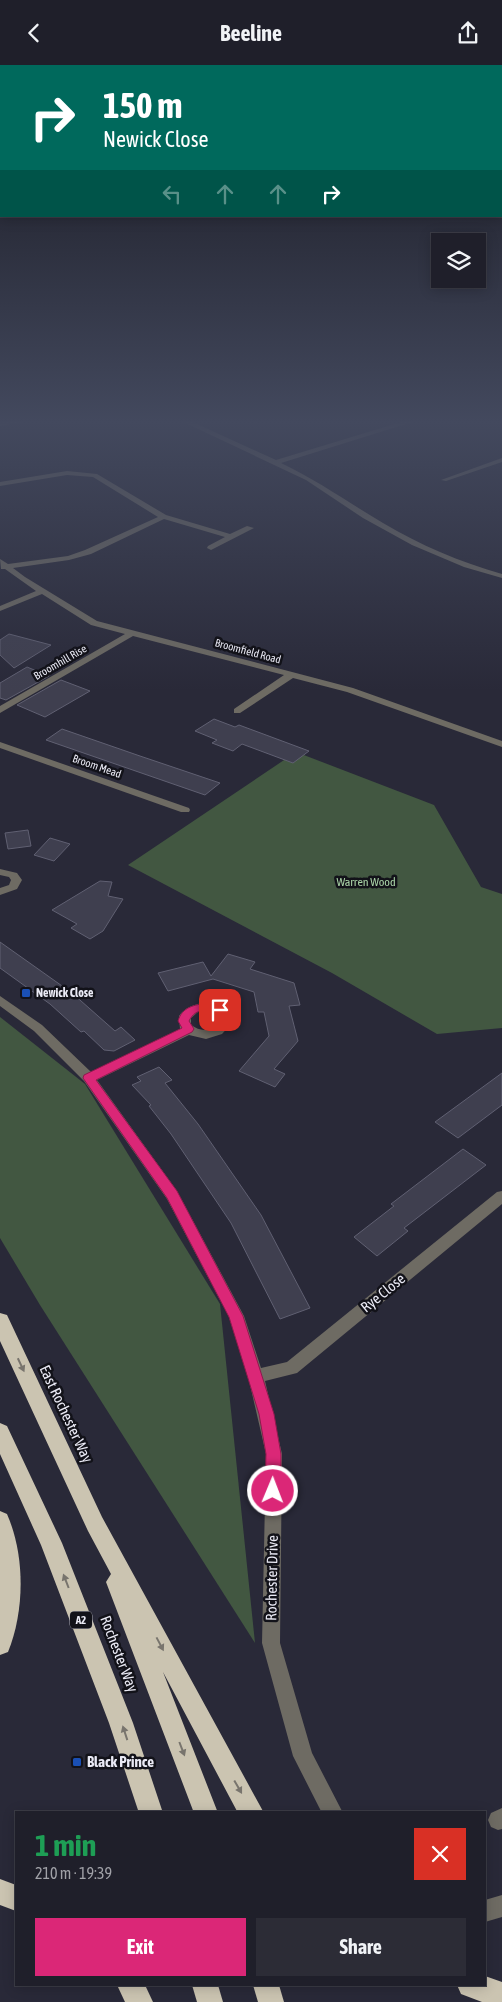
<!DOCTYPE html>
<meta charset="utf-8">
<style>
:root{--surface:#1f1f2a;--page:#2c2c36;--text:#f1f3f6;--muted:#a1a2a8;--line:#3c3d47;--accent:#db2777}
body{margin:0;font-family:"Asap Condensed",sans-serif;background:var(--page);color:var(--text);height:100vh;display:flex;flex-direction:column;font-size:19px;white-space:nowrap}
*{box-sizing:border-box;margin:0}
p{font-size:16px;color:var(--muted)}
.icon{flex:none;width:28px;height:28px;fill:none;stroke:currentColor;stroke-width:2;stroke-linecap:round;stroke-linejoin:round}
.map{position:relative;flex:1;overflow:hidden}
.sheet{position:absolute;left:15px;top:1746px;width:471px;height:175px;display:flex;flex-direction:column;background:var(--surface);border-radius:0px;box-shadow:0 2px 12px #0003,0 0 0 1px var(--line)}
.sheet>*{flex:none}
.top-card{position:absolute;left:0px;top:0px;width:502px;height:152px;box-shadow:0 2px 12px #0003,0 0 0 1px var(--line);background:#00695c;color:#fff;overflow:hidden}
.fabs{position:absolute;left:431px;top:168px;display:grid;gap:10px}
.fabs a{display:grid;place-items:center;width:55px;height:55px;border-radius:0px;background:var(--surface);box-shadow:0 2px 12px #0003,0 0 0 1px var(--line);font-size:25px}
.pin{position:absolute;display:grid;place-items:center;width:42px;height:42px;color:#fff;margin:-21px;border-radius:10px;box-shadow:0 2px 8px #0006}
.me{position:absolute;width:55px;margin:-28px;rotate:1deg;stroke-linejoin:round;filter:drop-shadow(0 0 4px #0008)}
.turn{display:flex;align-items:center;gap:18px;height:105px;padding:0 20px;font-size:22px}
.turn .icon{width:65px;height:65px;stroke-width:2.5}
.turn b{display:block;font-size:35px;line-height:42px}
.lanes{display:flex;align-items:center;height:48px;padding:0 20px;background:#0003;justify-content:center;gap:25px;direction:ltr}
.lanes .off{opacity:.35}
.round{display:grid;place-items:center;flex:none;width:52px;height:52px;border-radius:0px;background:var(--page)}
.overview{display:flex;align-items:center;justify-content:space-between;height:85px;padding:0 20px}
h1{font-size:30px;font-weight:700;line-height:38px;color:#1e9e55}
.action{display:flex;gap:10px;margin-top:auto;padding:10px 20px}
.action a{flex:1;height:58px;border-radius:0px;background:var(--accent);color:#fff;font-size:20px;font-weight:700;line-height:58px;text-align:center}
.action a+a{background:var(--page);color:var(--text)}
header{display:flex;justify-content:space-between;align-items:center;height:65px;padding:0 20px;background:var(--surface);font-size:22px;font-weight:700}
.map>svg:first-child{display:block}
</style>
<header><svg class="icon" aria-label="back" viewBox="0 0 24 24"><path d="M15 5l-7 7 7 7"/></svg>Beeline<svg class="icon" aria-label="share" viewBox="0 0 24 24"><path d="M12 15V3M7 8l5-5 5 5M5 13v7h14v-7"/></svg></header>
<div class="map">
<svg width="502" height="1937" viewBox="0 0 502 1937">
<rect width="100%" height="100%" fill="#292938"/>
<g fill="#425741">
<path d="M296,687L434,740L481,822L502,829V963L437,969L332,908L128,800Z"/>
<path d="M0,952L85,1019L220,1239L255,1578L40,1240L0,1173Z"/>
</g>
<g fill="#3f3f4f" stroke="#606072">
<path d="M9,569L51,580L14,603L0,590V575Z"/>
<path d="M27,602L49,611L6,635L0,633V618Z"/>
<path d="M61,615L90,626L45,652L17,640Z"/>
<path d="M214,654L235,662L239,660L309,686L293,698L242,679L233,686L212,678L217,675L195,666Z"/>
<path d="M62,664L140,691L220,718L205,730L46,675Z"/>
<path d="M28,765L31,781L8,784L5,768Z"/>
<path d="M50,773L70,779L54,796L34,790Z"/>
<path d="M100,816L112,817L108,831L123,834L103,866L90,874L71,863L77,859L52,845Z"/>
<path d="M0,877L72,928L115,966L121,962L135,975L114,986L104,985L84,966L81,967L50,939L0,903Z"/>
<path d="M228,889L255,897L250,904L294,918L300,940L289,941L298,976L274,1004L285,1009L275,1022L239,1006L269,971L264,947H258L254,927L213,914L168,926L158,908L203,897L211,911Z"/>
<path d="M159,1002L172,1015L165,1018L198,1059L261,1150L310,1243L280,1254L231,1158L171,1069L149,1041L151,1040L132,1020L141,1016L137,1012Z"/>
<path d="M502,1008V1040L458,1073L435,1057Z"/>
<path d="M463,1084L486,1100L404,1163L408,1166L377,1191L354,1172L394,1141L391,1139Z"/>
</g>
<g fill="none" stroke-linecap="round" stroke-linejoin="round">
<g fill="#6e6b63" fill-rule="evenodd">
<path d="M20,354H40L0,361V357Z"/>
<path d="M177,354H186L276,395L411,354H422L281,398C317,415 349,438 383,458C420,480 460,497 502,509V513L464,502L412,480L363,453L306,415Z"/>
<path d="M502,393V397L446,416L441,415Z"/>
<path d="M67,406L97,409L166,450L230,469L247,461L254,463L211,485L207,483L208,481L225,472L164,454L91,489L69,495L13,503L25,512L97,556L353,623L502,676V682L347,627L293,613L240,648H234V644L284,610L133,571L0,648V641L125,569L91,560L42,529L0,546V541L36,526L5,504H1L0,494L8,499L68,491L85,485L158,452L93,412L67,410L0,421V417Z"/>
<path d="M0,677L189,743L190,745L189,747H181L0,683Z"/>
<path d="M0,804L17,808L22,815L17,824L0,830V823L9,820L11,815L9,812L0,810Z"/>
<path d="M0,931L42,960L91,1007L180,964L179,951C191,933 229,932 232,958L222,969L206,974L189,970L97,1015L177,1126L244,1251L261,1303L287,1297L497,1127L502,1126V1139L297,1308L265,1316L282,1389L280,1578L312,1688L343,1748H322L293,1691L262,1578L266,1389L248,1311L229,1252L167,1134L84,1016L34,966L0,941ZM207,945L218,951L220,957C211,967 201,967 191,960V953L198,947Z"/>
<path d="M502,1743V1764L498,1765L491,1762L488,1755L491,1748Z"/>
<path d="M502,1830V1852L485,1857V1835Z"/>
</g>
<g fill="#cbc4b1" fill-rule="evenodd">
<path d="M0,1248L7,1250L102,1452L264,1748H238L163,1607L218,1748H194L106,1517L111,1509L88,1466L0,1276Z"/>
<path d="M0,1358L7,1361L62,1478L133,1658L163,1748H139L109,1658L41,1480L0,1389Z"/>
<path d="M0,1446L7,1449C25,1490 25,1545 8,1587L0,1590Z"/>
<path d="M0,1814L16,1820V1846L0,1840Z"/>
<path d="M485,1911L502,1917V1937H482L461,1929L457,1920H485Z"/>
<path d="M117,1920H145L153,1937H125Z"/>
<path d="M192,1920H218L223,1937H197Z"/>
<path d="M253,1920H279L284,1937H258Z"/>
</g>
</g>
<defs><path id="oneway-solid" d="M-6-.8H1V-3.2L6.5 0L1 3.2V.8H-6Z" transform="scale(1.25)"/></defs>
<g fill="#78746d">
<use href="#oneway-solid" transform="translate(21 1300) rotate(65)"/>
<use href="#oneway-solid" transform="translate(66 1516) rotate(-111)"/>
<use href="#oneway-solid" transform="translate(160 1579) rotate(62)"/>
<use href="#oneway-solid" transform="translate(125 1668) rotate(-108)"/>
<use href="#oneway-solid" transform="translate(182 1684) rotate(69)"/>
<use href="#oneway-solid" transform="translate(238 1722) rotate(60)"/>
</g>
<linearGradient id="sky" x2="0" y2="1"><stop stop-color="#17171f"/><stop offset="0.57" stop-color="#43495e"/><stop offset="1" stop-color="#43495e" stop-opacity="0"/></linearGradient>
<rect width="502" height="626" fill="url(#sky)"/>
<path fill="#db2777" stroke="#8e194d" d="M207,938L224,942L225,945L220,949C208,945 196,942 189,956L194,964L192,967L96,1015L177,1126L243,1251L274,1349L281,1389V1426L279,1432L273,1434L268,1432L265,1426L266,1389L259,1349L229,1252L167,1133L83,1013L84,1010L182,963L178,956C182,942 194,940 207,938Z"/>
<g fill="#1a4fb4" stroke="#121219" stroke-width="2">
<rect x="21" y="923" width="10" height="10" rx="2.5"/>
<rect x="72" y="1692" width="10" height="10" rx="2.5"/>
</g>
<g text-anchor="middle" stroke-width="5" stroke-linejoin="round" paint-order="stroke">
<g font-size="11" fill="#eaeaf5" stroke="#121219">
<text transform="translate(248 586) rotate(15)" y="4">Broomfield Road</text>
<text transform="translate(60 597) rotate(-30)" y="4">Broomhill Rise</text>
<text transform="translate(97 701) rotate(19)" y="4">Broom Mead</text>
</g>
<rect fill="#121219" stroke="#a9a9b3" stroke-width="1" x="70" y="1546.5" width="22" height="17" rx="4"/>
<g font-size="11" font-weight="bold" fill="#eaeaf5">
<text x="81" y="1559">A2</text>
</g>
<g font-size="12" fill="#acd6a9" stroke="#121219">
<text x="366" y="821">Warren Wood</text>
</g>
<g font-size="12" font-weight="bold" fill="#eaeaf5" stroke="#121219" text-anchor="start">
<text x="36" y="932">Newick Close</text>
</g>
<g font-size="15" fill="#eaeaf5" stroke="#121219">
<text transform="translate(383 1228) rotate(-39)" y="5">Rye Close</text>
<text transform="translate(66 1349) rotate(65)" y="5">East Rochester Way</text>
<text transform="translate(272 1513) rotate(-89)" y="5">Rochester Drive</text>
<text transform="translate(119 1589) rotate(69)" y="5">Rochester Way</text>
</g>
<g font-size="15" font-weight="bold" fill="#eaeaf5" stroke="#121219" text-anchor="start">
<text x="87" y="1702">Black Prince</text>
</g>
</g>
</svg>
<div class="fabs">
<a><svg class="icon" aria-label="layers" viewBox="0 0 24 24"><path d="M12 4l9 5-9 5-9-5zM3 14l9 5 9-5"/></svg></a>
</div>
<div class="pin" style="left:220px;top:945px;background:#d93025"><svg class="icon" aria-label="arrive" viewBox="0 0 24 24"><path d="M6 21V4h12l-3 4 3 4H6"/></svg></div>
<svg class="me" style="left:273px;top:1426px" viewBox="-20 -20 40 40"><circle r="17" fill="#db2777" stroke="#fff" stroke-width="3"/><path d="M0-11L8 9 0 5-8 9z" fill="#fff"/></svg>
<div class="top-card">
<div class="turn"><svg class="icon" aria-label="right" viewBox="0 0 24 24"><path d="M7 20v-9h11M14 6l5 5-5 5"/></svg><div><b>150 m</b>Newick Close</div></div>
<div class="lanes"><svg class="icon off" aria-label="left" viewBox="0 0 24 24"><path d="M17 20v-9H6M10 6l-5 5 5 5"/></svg><svg class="icon off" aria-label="ahead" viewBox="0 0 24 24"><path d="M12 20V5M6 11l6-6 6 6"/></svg><svg class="icon off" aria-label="ahead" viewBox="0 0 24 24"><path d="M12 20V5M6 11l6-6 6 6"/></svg><svg class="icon" aria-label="right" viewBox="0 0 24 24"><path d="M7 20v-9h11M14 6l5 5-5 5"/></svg></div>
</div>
<section class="sheet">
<div class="overview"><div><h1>1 min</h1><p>210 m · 19:39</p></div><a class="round" style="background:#d93025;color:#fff"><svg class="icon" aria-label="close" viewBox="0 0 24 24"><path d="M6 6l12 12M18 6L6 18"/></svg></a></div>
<div class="action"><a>Exit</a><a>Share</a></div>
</section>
</div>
